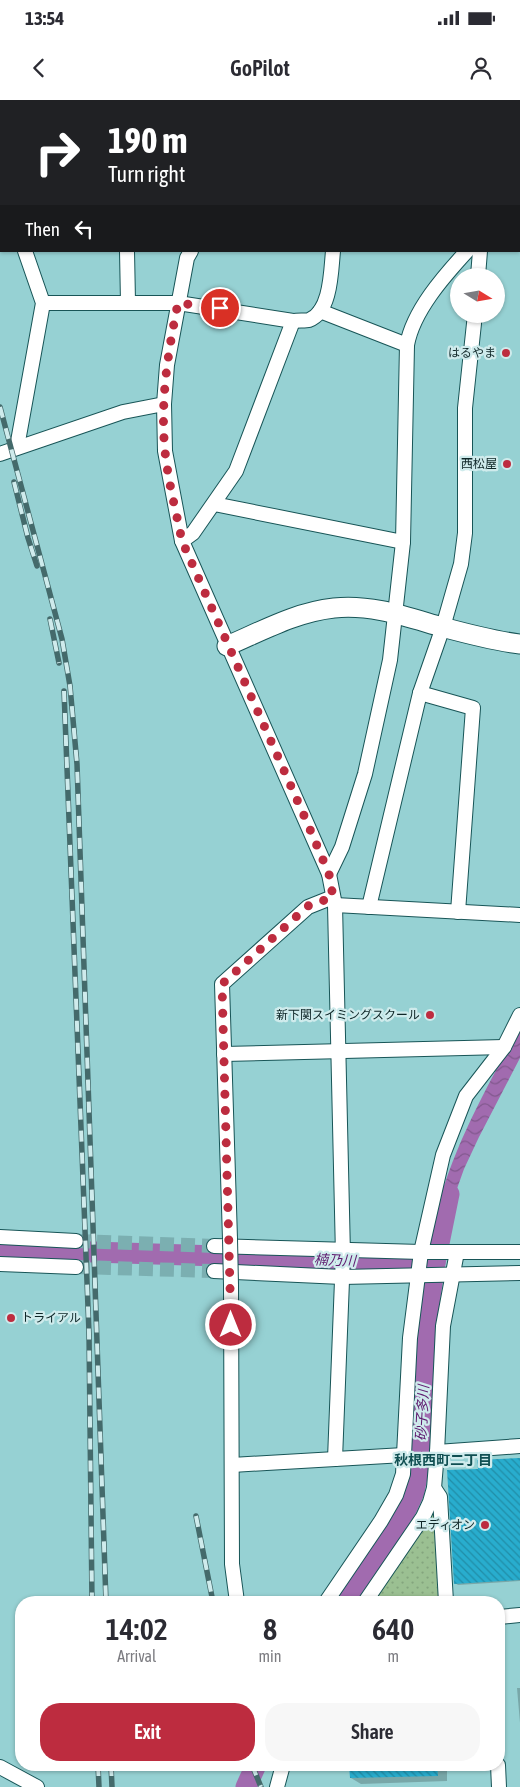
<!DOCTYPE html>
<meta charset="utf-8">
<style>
:root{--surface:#fff;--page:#f7f7f7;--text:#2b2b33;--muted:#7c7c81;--accent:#bd2c3f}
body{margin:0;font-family:"Asap Condensed","Noto Sans JP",sans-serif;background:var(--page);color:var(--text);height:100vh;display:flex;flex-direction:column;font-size:19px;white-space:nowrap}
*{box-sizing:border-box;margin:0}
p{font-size:16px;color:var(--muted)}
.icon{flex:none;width:28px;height:28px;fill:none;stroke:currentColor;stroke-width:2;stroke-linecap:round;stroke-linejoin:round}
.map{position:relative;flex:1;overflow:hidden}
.details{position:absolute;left:15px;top:1496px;width:490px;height:175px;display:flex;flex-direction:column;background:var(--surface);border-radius:20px;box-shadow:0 1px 4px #0004}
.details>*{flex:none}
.hud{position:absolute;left:0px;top:0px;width:520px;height:152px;box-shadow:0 1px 4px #0004;background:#202124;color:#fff;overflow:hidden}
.needle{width:32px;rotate:101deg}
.buttons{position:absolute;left:450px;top:168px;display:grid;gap:10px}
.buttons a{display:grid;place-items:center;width:55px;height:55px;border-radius:50%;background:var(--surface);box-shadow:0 1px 4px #0004;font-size:25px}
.pin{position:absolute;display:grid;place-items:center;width:42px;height:42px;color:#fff;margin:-21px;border:2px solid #fff;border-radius:50%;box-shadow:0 1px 5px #0007}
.me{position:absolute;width:55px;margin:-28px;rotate:0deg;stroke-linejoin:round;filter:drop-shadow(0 0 4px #0008)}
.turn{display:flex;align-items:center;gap:18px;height:105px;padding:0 25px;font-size:22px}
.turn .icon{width:65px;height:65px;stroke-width:2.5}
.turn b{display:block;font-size:35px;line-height:42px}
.then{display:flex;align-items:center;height:48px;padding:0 25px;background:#0003;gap:10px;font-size:19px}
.eta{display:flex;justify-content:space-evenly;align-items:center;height:85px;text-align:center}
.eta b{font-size:30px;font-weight:600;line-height:35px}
.cta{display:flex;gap:10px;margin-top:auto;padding:10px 25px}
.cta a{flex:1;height:58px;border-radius:20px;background:var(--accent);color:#fff;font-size:20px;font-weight:600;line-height:58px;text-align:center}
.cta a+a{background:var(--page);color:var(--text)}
.status{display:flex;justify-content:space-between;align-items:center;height:35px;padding:0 25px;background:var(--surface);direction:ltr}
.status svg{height:14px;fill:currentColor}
header{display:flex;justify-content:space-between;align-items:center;height:65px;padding:0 25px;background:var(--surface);font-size:22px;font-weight:600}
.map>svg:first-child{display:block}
</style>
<div class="status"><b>13:54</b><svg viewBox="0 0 49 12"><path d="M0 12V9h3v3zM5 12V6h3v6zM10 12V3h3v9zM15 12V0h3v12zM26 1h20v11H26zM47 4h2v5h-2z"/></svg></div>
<header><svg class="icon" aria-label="back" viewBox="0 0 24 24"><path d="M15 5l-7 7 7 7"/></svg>GoPilot<svg class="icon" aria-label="person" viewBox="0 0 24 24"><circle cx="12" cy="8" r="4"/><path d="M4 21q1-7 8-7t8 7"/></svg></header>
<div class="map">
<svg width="520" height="1687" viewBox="0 0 520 1687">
<defs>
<pattern id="park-dots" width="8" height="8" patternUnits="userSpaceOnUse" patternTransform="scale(1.25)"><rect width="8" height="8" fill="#9bc092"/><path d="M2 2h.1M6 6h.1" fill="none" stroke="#84a57e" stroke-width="1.8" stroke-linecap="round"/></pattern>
<pattern id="water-waves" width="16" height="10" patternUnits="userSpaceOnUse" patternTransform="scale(1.25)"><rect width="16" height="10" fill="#a16baf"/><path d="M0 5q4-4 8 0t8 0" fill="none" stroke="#82588e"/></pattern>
<pattern id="building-back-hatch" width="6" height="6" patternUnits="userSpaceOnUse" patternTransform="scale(1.25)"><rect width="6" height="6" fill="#28adce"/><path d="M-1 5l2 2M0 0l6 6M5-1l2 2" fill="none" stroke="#218da7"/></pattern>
</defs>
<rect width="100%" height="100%" fill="#96d1d3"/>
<path fill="url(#park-dots)" d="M434,1405L444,1502H370Z"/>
<path fill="url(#water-waves)" d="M520,925V958L479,1037L464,1069L454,1097L448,1124L435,1120C450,1050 487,988 520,925Z"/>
<g fill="#0003">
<path d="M520,1359V1481L458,1485L455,1483L479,1370Z"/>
<path d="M517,1588H520V1623Z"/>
<path d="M350,1665H447V1681L361,1684L351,1678Z"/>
</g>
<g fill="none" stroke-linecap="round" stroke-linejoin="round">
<g stroke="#a16baf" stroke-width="21">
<path d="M0,1149L435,1163"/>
<path d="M344,1502L402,1418L414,1392L421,1356L423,1269L427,1218L435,1163L449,1094"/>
<path d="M246,1687L256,1665"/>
</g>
</g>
<g fill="url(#building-back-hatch)">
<path d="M520,1358V1480L454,1484L447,1370L478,1369L477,1360Z"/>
<path d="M349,1665H437L438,1676L350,1678Z"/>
</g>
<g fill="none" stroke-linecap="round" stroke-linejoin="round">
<g stroke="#7bafb1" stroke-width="14" stroke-dasharray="14 7" stroke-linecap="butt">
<path d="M76,1141L214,1146"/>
<path d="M76,1167L214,1171"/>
</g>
<g stroke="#185557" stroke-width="16">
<g id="street">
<path d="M489,0V1"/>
<path d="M142,1V0"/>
<path d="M255,1V0"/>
<path d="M341,1V0"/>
<path d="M0,30L1,36"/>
<path d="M127,151L128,202"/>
<path d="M191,151L187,158L167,265L164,304L165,351L182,441L329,774L335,805L343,1155L335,1359"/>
<path d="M478,176L480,151"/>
<path d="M43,203H178L293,221C298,220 305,221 309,220C331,212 331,171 333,151"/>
<path d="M320,211L407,245"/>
<path d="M17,347L43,203L25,151"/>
<path d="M0,354L123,312L164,304"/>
<path d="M214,404L403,442"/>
<path d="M182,441L193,433L236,371L293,221"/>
<path d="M420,593L473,608L458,812"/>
<path d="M329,774L342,747L365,674L390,560L403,442L407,245C413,211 444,176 467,151"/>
<path d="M335,805L520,815"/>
<path d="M369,807L420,593L443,527L461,464L465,433V308L475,214"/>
<path d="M224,954L504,947"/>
<path d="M0,1137L76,1141"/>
<path d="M230,1139L222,884L308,807L333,797"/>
<path d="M214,1146L421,1152H520"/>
<path d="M0,1164L76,1167"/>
<path d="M214,1171L342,1177L520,1173"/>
<path d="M231,1185L232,1464L237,1502"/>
<path d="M437,1352L520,1346"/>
<path d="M232,1365L404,1355"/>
<path d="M434,1388L440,1397L446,1502"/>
<path d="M326,1502L381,1421L396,1395L403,1374L410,1238L421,1152L443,1055L466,996L504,947L520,915"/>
<path d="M365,1502L423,1417L430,1402L434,1388L437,1352L443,1226L457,1152"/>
<path d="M499,1517L520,1515"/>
<path d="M498,1665L499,1687"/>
<path d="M0,1667L37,1687"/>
<path d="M277,1687L283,1665"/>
</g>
</g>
<g stroke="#185557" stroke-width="21">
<g id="secondary">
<path d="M519,102H520"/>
<path d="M227,546C262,531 296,512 334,508C372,504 407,517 442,527C468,534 494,541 520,544"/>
</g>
</g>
<use href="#street" stroke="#fff" stroke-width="14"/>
<use href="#secondary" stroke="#fff" stroke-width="19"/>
<g stroke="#446a6b" stroke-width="5.5">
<g id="rail">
<path d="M0,307L62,539L70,586L77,664L106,1502"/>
<path d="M14,382L28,438L37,466"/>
<path d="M50,519L59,563"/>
<path d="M64,591L89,1233L92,1502"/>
<path d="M196,1416L213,1502"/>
<path d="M98,1665L99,1687"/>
<path d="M111,1665L112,1687"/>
<path d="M252,1665L261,1687"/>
</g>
</g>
<use href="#rail" stroke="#cfebec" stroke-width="4" stroke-dasharray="11" stroke-linecap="butt"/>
<g stroke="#185557" stroke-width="16" stroke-linecap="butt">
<path id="street-bridge" d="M230,1139L231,1185"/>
</g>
<use href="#street-bridge" stroke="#fff" stroke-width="14"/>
</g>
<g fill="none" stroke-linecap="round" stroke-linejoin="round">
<path stroke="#bd2c3f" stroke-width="9" stroke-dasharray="0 16.2" d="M220,208L178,203C168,252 160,301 165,351C168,381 176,411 182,441L306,720L329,774L333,797L308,806L222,884L231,1225"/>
</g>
<g fill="#bd2c3f" stroke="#cfebec" stroke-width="2">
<circle cx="506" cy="253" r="5"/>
<circle cx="507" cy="364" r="5"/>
<circle cx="430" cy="915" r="5"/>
<circle cx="11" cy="1218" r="5"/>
<circle cx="485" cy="1425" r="5"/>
</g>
<g text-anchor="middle" stroke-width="4.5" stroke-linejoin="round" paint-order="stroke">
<g font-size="12" fill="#0e2627" stroke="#cfebec" text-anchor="end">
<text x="496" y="257">はるやま</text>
<text x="497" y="368">西松屋</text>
<text x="420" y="919">新下関スイミングスクール</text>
<text x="21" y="1222" text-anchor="start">トライアル</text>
<text x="475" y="1429">エディオン</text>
</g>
<g font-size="14" font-style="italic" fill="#5e196e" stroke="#cfebec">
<text transform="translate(335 1160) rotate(2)" y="5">楠乃川</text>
<text transform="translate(422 1313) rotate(-87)" y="5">砂子多川</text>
</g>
<g font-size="14" font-weight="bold" fill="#104f52" stroke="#cfebec">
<text x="443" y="1365">秋根西町二丁目</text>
</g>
</g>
</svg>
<div class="buttons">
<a><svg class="needle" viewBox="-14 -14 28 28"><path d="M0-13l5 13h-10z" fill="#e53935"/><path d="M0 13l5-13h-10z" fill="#7c7c81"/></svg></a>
</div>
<div class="pin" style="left:220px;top:208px;background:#d93025"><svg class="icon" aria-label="arrive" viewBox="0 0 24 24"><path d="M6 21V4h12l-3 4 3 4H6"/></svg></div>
<svg class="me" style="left:231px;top:1225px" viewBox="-20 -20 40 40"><circle r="17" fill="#bd2c3f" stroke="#fff" stroke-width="3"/><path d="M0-11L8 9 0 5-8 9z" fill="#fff"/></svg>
<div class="hud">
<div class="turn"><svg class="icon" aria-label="right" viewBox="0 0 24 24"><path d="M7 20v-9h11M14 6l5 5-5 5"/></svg><div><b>190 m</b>Turn right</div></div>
<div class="then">Then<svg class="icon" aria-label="left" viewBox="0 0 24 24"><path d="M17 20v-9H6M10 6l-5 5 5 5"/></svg></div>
</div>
<section class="details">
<div class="eta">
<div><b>14:02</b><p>Arrival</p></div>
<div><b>8</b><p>min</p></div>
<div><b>640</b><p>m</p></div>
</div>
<div class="cta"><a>Exit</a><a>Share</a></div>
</section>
</div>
